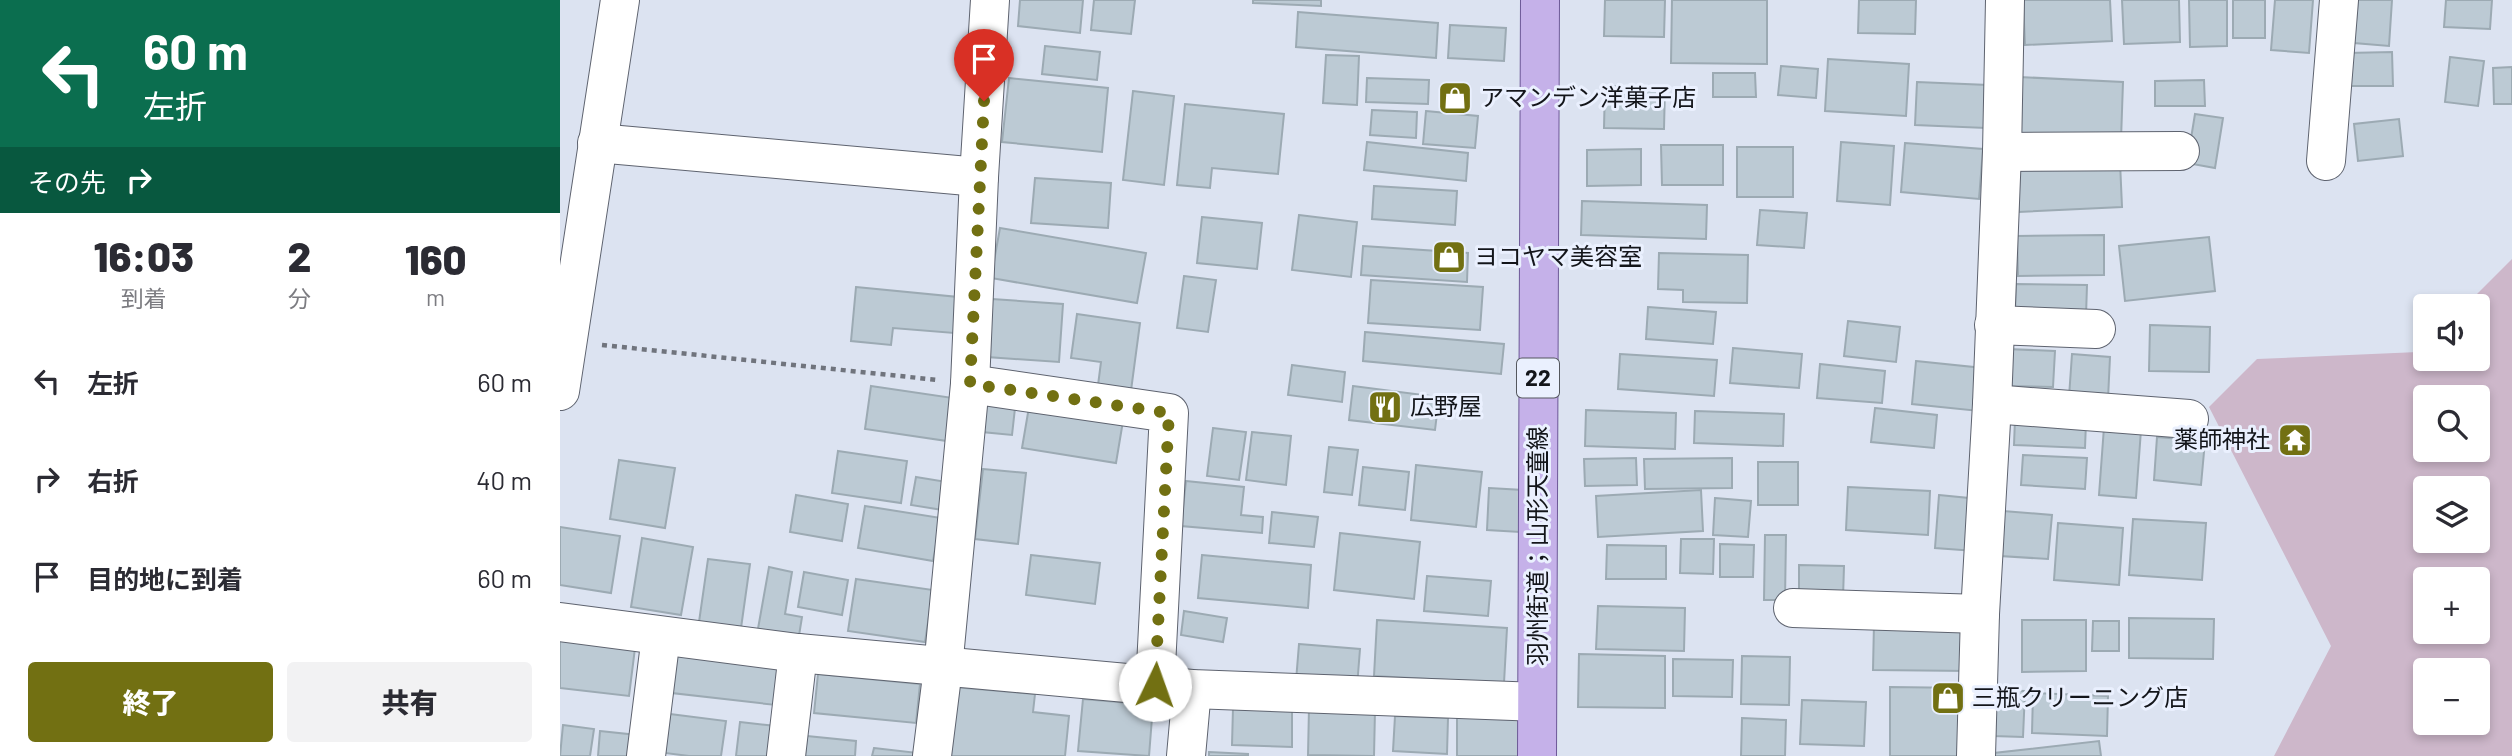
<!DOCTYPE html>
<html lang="ja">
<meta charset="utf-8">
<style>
:root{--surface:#fff;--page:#f2f2f3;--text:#2b2b33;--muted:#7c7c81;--accent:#727012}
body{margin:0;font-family:Barlow,"Noto Sans JP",sans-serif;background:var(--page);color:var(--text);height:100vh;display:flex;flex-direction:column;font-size:26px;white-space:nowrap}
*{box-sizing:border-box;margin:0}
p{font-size:23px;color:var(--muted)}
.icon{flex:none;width:38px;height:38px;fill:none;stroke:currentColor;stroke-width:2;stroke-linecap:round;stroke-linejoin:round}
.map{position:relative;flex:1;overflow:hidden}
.details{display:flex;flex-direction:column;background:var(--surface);width:560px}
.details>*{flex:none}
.hud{background:#0b6e4f;color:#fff;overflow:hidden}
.tools{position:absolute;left:1853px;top:294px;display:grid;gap:14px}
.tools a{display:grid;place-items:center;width:77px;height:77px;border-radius:7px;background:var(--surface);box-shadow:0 4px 10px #0003;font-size:35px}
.pin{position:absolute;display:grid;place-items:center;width:60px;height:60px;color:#fff;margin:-72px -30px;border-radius:50% 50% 50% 0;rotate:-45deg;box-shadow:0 0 7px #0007}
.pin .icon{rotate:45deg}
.me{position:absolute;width:77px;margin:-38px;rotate:3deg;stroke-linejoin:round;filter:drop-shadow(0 0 5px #0008)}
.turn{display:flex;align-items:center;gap:24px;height:147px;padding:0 28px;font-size:32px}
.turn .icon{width:91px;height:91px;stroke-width:2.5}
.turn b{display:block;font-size:49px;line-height:60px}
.then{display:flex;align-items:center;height:66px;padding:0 28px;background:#0003;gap:14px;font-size:26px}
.eta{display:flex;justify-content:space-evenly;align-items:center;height:119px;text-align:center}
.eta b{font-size:42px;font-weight:800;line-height:49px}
.button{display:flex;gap:14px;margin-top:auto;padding:14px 28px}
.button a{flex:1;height:80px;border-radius:7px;background:var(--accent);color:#fff;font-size:28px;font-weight:800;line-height:80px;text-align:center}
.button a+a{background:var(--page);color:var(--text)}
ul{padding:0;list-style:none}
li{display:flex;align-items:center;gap:21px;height:98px;padding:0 28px}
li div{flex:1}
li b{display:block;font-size:26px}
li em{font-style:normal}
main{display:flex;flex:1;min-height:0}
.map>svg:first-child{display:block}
</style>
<main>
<section class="details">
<div class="hud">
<div class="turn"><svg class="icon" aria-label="left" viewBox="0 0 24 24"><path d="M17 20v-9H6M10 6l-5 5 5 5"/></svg><div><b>60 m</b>左折</div></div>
<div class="then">その先<svg class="icon" aria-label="right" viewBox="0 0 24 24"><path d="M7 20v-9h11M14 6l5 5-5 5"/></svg></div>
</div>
<div class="eta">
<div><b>16:03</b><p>到着</p></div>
<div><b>2</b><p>分</p></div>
<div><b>160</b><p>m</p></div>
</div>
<ul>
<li><svg class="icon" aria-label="left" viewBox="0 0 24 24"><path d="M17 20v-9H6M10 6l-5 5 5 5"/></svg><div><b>左折</b></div><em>60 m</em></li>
<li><svg class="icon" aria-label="right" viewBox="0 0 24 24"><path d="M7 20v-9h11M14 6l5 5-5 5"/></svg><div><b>右折</b></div><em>40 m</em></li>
<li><svg class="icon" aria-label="arrive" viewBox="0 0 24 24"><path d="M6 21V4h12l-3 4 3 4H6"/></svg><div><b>目的地に到着</b></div><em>60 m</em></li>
</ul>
<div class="button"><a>終了</a><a>共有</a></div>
</section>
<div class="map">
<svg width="1952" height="756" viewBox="0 0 1952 756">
<rect width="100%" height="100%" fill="#dce3f1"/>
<path fill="#cdb7ca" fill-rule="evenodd" d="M1952,259V756H1714L1771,646L1649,407L1697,359L1858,352L1865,345L1866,359H1918V306H1905ZM1866,397H1918V450H1866ZM1866,488H1918V541H1866ZM1866,579H1918V632H1866ZM1866,670H1918V723H1866Z"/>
<g fill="#bccad4" stroke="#9caab3" stroke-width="2">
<path d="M460,0H523L520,33L458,26Z"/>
<path d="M534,0H575L571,34L531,30Z"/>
<path d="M693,0H761V6L693,3Z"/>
<path d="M1045,0H1105L1104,37L1044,36Z"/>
<path d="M1112,0H1207V64L1111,63Z"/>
<path d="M1299,0H1356L1355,34L1298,33Z"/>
<path d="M1463,0H1550L1552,41L1465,45Z"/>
<path d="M1562,0H1619L1620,42L1564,44Z"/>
<path d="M1629,0H1667V46L1630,47Z"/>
<rect x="1673" y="0" width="32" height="38"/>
<path d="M1715,0H1753L1749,53L1711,50Z"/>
<path d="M1798,0H1832L1829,46L1794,43Z"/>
<path d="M1886,0H1932L1930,29L1884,27Z"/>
<path d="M738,12L878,23L876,58L736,47Z"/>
<path d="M890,25L946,28L944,61L888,58Z"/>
<path d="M485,46L540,52L537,80L482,74Z"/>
<path d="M1832,52L1833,86H1787V53Z"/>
<path d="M766,55L799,56L797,105L763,103Z"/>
<path d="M1890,57L1924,61L1918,106L1885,102Z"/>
<path d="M1268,59L1349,64L1346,116L1265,111Z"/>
<path d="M1221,66L1258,69L1256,98L1218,95Z"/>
<path d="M1952,67V104H1934L1933,68Z"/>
<path d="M1153,73H1195L1196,97H1153Z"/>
<path d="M1459,77L1563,82L1561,140L1456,135Z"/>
<path d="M449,78L548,88L542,152L442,142Z"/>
<path d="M807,78L869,80L868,104L806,102Z"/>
<path d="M1644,80L1645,106H1595V81Z"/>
<path d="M1357,82L1428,85L1426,128L1355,125Z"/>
<path d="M1045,86L1105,87L1104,129L1044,128Z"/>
<path d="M573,91L614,96L604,185L563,180Z"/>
<path d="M625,104L724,114L718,174L652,168L650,188L617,185Z"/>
<path d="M812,110L857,112L856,138L810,135Z"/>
<path d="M866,111L918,116L915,148L863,144Z"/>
<path d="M1635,114L1663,118L1655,168L1627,163Z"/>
<path d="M1839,119L1843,156L1798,161L1794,124Z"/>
<path d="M807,142L908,153L906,181L804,170Z"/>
<path d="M1281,142L1334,146L1330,205L1277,201Z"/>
<path d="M1345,143L1423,149L1419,199L1341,192Z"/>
<path d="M1101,145H1163V185H1102Z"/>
<rect x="1177" y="147" width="56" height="50"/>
<path d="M1081,149V185L1027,186V150Z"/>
<path d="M1560,162L1562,207L1459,212L1456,168Z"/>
<path d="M475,178L551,183L548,228L471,223Z"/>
<path d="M814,186L897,191L895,225L812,219Z"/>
<path d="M1022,201L1147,205L1146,239L1021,235Z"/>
<path d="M1200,210L1247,213L1244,248L1197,245Z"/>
<path d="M739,215L797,222L791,277L732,270Z"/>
<path d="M642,217L702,223L697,269L637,263Z"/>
<path d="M440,228L586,253L577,303L431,278Z"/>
<path d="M1544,235V275L1458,276L1457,236Z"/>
<path d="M1649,237L1655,291L1565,301L1559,246Z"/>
<path d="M803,246L908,253L907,282L801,275Z"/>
<path d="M1099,253L1188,255L1187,303L1123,302V290L1098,289Z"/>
<path d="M624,276L656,280L648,332L617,328Z"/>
<path d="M811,280L923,287L920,330L808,323Z"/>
<path d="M1456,284L1527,285L1526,316L1455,315Z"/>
<path d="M296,287L398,297L394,333L333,328L331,345L291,341Z"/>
<path d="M432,299L503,304L499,362L427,357Z"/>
<path d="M1088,307L1156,312L1153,344L1086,339Z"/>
<path d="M517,314L580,323L570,398L537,393L541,362L511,358Z"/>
<path d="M1288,321L1340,327L1336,362L1284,356Z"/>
<path d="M1590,325L1650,327L1649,372L1589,371Z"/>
<path d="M805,332L944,344L941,374L803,361Z"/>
<path d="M1173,348L1242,354L1239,388L1170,383Z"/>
<path d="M1447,349L1495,351L1493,387L1445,386Z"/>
<path d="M1060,354L1157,360L1154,396L1058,389Z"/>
<path d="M1512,354L1550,357L1548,399L1509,397Z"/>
<path d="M1356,361L1423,368L1419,411L1352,404Z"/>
<path d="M1260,364L1325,371L1322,403L1257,398Z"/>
<path d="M732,365L785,372L782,402L728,395Z"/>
<path d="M311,386L393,398L387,441L305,429Z"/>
<path d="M793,386L879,397L875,430L789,420Z"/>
<path d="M426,395L456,399L452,435L422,432Z"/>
<path d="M469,407L563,421L556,463L462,448Z"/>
<path d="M1315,408L1377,415L1374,448L1311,442Z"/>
<path d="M1026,410L1116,413L1115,449L1025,446Z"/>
<path d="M1135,411L1224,414L1223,446L1134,443Z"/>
<path d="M1455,419L1526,422L1525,448L1454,445Z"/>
<path d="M1544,427L1581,430L1576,498L1539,495Z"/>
<path d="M653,428L686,432L679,480L647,476Z"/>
<path d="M692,432L731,436L726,485L686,480Z"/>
<path d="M1597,437L1645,441L1641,485L1594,480Z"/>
<path d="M769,447L798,450L792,495L764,492Z"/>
<path d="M278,451L347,461L341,503L272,493Z"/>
<path d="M1463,455L1527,458L1525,489L1461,485Z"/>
<path d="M1076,458L1077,485L1025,486L1024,459Z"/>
<path d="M1172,458V488L1085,489L1084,459Z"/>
<path d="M59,460L115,468L105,528L50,519Z"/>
<rect x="1198" y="462" width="40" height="43"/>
<path d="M856,465L922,472L916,527L851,520Z"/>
<path d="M803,467L849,472L845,510L799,505Z"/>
<path d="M423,469L466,473L458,544L415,539Z"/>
<path d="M356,477L393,483L389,511L351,505Z"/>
<path d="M626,481L684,487L681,515L703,517L702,533L621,526Z"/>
<path d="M1288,487L1370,491L1368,535L1286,530Z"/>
<path d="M929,488L963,490L960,532L927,530Z"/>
<path d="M1141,490L1143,531L1038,537L1036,496Z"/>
<path d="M236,495L288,504L282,541L230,532Z"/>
<path d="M1379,495L1419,499L1415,551L1375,548Z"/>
<path d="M1155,498L1191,501L1188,537L1153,535Z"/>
<path d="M305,506L381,518L373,561L298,548Z"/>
<path d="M1443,511L1492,515L1488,559L1440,556Z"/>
<path d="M712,512L758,517L754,547L709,543Z"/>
<path d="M1573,519L1646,523L1642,580L1569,575Z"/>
<path d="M1498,523L1563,528L1559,585L1494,580Z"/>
<path d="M0,527L60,536L51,593L0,585Z"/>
<path d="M780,533L860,542L854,599L774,590Z"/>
<path d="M1205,535H1226L1225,600H1204Z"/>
<path d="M82,538L133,547L121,615L71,607Z"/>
<path d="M1121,539H1154L1153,574L1120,573Z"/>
<path d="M1160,544L1194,545L1193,577H1160Z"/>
<path d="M1047,545L1106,546V579H1046Z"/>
<path d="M471,555L540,563L535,604L466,595Z"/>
<path d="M642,555L751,565L748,608L638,598Z"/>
<path d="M148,559L190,564L181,628L139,622Z"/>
<path d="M1239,565L1284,566L1283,598L1239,597Z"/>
<path d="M209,567L232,572L225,614L242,617L237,648L196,640Z"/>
<path d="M244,572L288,580L282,615L238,607Z"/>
<path d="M867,576L931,581L928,616L864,611Z"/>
<path d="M296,579L373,590L365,642L288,631Z"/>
<path d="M1038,606L1125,608L1124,651L1036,649Z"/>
<path d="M624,611L667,618L663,642L621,635Z"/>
<path d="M1569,618L1654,619L1653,659L1569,658Z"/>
<path d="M817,620L947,628L944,683L814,676Z"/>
<path d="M1462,620H1526V671L1462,672Z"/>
<path d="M1533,621H1559V651H1532Z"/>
<path d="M1314,623L1409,624V671L1313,670Z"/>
<path d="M0,639L75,648L69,696L0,688Z"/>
<path d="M739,644L800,649L797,687L736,681Z"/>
<path d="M117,653L221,665L216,705L112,693Z"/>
<path d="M1019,654L1105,656V708L1018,707Z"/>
<path d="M1182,656L1230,657L1229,705L1181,704Z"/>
<path d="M1113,659L1173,660L1172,697L1113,696Z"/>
<path d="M258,674L360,684L356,723L254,713Z"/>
<path d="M393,687L475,694L473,712L509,716L505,756H387Z"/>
<path d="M1330,687L1407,688L1406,756H1330Z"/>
<path d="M1434,690L1465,691L1463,737L1433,736Z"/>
<path d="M1473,693L1548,696L1547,736L1472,733Z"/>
<path d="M523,699L593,705L589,756L518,751Z"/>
<path d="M1242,700L1306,702L1304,746L1240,744Z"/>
<path d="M673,708L732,709V747L672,745Z"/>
<path d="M749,708L815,710L814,756L748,755Z"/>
<path d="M110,714L166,721L161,756H129L105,753Z"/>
<path d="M835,716L888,718L887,754L833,751Z"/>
<path d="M897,716L959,717L958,756H897Z"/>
<path d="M1182,718L1226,720L1225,756H1181Z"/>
<path d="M180,722L216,726L213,756H176Z"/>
<path d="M3,725L34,729L30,756H0Z"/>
<path d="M40,731L77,735L75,756H38Z"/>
<path d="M247,736L296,741L295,756H245Z"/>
<path d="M1539,741L1541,756H1434V753Z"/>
<path d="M314,748L358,753L357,756H312Z"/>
<path d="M649,752L688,754V756H649Z"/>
</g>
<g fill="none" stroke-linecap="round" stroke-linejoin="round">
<g stroke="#5e636f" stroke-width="40">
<g id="minor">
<path d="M37,143L419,177"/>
<path d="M1442,152L1620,151"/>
<path d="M1766,161L1779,0"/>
<path d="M1434,325L1536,329"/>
<path d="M410,384L609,413L595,686"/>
<path d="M0,391L60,0"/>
<path d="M1432,404L1629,419"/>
<path d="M1233,608L1420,614"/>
<path d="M0,622L238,653L632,689L977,702"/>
<path d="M86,756L101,636"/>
<path d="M226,756L238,653"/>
<path d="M372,756L383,668L410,384L419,177L430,0"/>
<path d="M626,756L632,689"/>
<path d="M1416,756L1420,614L1432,404L1442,152L1445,0"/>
</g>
</g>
<g stroke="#6d5997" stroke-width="40">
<path id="major" d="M977,756L980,0"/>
</g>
<path stroke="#70747d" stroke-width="4.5" stroke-dasharray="5 5" stroke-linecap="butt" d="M42,345L378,380"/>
<use href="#minor" stroke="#fff" stroke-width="38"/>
<use href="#major" stroke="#c5b1e9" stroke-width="38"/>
</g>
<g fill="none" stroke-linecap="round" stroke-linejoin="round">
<path stroke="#727012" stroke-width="12" stroke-dasharray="0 21.6" d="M424,101L410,384L609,413L595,685"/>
</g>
<defs>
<g id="shop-square" transform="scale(1.75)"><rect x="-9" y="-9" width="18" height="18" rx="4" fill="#727012" stroke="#eaf0fe"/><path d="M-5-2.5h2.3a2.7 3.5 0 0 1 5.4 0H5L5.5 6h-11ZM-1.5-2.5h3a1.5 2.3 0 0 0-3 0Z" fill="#fff"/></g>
<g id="restaurant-square" transform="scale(1.75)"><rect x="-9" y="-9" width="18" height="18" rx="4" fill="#727012" stroke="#eaf0fe"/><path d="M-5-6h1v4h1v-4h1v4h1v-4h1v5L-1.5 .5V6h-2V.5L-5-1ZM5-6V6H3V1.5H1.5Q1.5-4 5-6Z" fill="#fff"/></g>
<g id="temple-square" transform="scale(1.75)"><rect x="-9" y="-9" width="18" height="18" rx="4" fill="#727012" stroke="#eaf0fe"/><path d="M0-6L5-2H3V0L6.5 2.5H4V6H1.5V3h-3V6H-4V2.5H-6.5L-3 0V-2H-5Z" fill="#fff"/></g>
</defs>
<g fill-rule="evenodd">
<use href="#shop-square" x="895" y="98"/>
<use href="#shop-square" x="889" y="257"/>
<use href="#restaurant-square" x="825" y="407"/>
<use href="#temple-square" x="1735" y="440"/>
<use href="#shop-square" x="1388" y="698"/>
</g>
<g text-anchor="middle" stroke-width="6" stroke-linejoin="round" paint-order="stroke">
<rect fill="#eaf0fe" stroke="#54575e" stroke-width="2" x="957" y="358.5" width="42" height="39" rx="5"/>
<g font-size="23" font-weight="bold" fill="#13151a">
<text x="978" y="386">22</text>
</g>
<g font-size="24" fill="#13151a" stroke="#eaf0fe" text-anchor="start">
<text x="920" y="106">アマンデン洋菓子店</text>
<text x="914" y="265">ヨコヤマ美容室</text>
<text x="850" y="415">広野屋</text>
<text x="1710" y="448" text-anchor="end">薬師神社</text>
<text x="1412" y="706">三瓶クリーニング店</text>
</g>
<g font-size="24" fill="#13151a" stroke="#eaf0fe">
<text transform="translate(978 546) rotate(-90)" y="8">羽州街道；山形天童線</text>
</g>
</g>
</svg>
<div class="tools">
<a><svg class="icon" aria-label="sound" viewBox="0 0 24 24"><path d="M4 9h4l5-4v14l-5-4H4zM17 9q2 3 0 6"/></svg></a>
<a><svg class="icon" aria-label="search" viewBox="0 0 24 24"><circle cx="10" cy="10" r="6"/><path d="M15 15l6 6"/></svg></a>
<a><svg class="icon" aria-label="layers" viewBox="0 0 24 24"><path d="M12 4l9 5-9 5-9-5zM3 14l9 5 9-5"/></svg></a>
<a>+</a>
<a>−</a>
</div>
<div class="pin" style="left:424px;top:101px;background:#d93025"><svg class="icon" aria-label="arrive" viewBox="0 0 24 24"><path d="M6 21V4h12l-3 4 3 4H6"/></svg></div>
<svg class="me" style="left:595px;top:685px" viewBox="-20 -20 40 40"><circle r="19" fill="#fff"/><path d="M0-13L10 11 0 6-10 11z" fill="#727012"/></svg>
</div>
</main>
